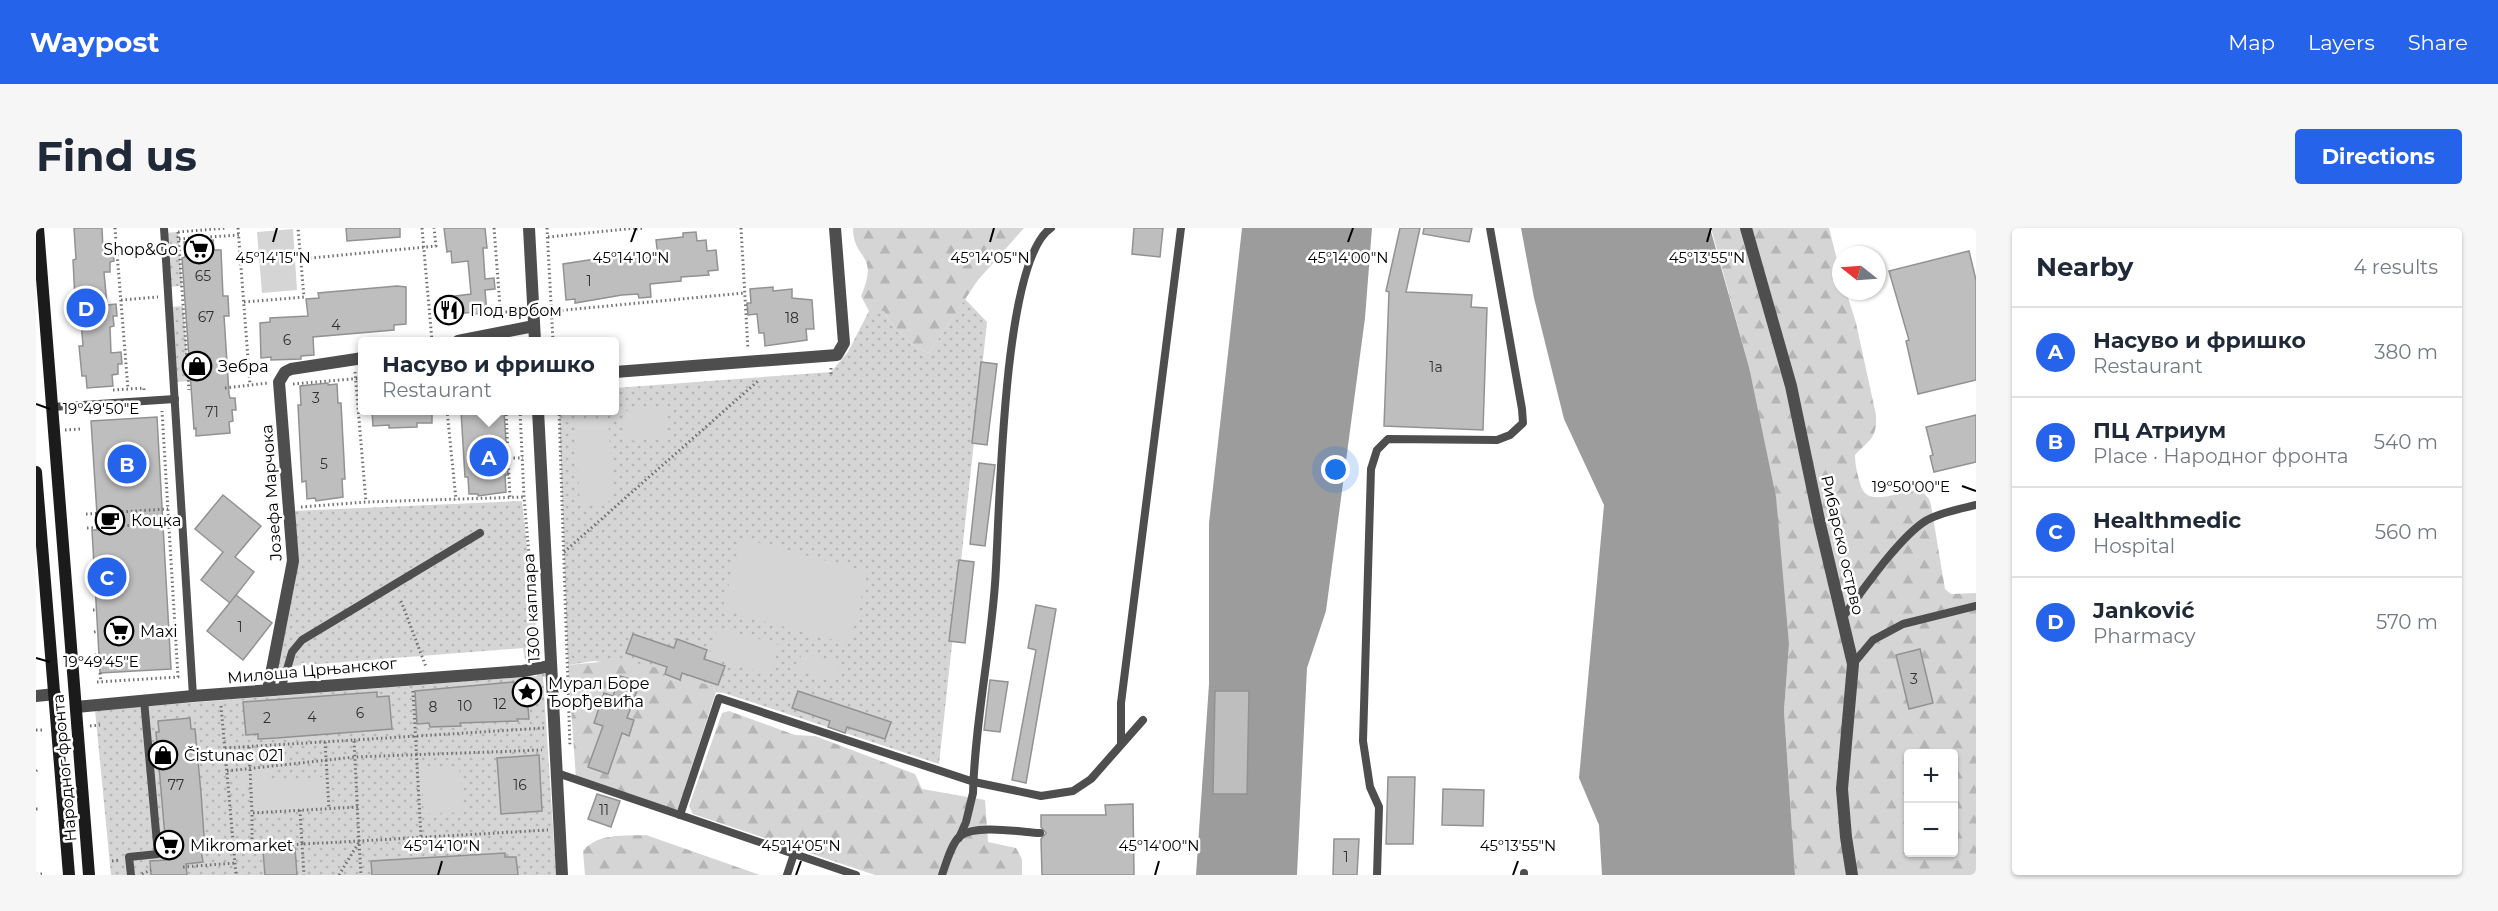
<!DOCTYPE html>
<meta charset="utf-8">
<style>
body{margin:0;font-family:Montserrat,sans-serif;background:#f6f6f7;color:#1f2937}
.controls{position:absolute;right:18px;bottom:18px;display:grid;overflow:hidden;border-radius:6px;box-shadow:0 2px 4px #0004}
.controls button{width:54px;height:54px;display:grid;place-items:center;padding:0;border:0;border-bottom:2px solid #e0e1e3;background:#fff;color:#1f2937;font:30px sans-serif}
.compass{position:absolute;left:1796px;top:18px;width:54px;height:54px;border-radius:50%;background:#fff;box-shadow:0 2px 4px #0004;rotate:287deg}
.you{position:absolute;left:1300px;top:242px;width:21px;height:21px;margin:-15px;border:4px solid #fff;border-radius:50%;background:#1a73e8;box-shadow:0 0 0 9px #1a73e833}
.badge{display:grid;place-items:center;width:39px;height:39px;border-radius:50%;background:#2563eb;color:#fff;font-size:20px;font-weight:700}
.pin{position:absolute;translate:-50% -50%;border:3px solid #fff;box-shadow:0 2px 6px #0006}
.popup{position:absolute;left:322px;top:109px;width:261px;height:78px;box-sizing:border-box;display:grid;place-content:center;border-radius:6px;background:#fff;filter:drop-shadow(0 2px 4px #0005);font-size:20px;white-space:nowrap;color:#747a83}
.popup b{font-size:22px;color:#1f2937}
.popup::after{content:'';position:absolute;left:50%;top:100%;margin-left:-12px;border:12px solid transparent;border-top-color:#fff}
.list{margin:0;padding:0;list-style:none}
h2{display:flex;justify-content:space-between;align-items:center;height:78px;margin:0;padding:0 24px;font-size:26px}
h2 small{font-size:20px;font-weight:400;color:#747a83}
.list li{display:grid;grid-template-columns:39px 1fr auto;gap:18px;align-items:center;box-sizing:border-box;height:90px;padding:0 24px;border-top:2px solid #e0e1e3}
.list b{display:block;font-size:22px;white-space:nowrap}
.list p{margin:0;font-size:20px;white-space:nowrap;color:#747a83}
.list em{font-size:20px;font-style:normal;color:#747a83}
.map{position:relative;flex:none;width:1940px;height:647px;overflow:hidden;border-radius:6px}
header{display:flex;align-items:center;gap:36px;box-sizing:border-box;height:84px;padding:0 30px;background:#2563eb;color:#fff}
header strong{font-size:28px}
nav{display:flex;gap:33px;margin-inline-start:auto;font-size:21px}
.intro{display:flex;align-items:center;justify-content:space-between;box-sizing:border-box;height:144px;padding:0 36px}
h1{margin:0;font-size:42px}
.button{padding:15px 27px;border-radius:6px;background:#2563eb;color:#fff;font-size:21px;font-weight:700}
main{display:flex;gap:36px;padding:0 36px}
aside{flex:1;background:#fff;border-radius:6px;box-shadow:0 2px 4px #0004}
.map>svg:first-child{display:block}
.grass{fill:url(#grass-dots)}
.forest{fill:url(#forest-firs);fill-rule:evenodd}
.green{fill:#d5d5d5}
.water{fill:#9c9c9c}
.building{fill:#bebebe;stroke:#929292;stroke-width:1.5}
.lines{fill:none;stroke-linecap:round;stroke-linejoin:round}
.path{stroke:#707070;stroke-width:3;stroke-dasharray:1.5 3;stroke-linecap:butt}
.lane{stroke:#4e4e4e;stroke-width:8}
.street{stroke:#4e4e4e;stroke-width:12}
.secondary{stroke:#1b1b1b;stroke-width:12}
.ticks{fill:none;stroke:#000;stroke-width:2}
.labels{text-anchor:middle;stroke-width:5;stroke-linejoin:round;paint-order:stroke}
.number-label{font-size:14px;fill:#303030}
.poi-label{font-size:16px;fill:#000;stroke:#fff;text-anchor:start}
.street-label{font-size:16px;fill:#000;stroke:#fff}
.ticks-label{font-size:15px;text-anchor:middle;fill:#000;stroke:#fff;stroke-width:5;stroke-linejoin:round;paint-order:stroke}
</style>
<header>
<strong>Waypost</strong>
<nav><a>Map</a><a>Layers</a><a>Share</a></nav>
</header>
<div class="intro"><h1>Find us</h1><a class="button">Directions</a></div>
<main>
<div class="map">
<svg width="1940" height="647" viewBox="0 0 1940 647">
<defs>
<pattern id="grass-dots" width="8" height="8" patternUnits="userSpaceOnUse" patternTransform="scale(1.5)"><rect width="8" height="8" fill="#d5d5d5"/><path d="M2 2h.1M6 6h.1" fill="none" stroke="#b5b5b5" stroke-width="1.8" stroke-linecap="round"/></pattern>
<pattern id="forest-firs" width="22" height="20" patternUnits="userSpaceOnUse" patternTransform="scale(1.5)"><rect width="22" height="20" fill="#d5d5d5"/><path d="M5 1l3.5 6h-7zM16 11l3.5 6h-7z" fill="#b5b5b5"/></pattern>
</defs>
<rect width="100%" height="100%" fill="#fff"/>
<!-- grass -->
<g class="grass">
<path d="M142 4 146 58 132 59 128 5Z"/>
<path d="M929 71 951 94 903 536 688 465 680 464 677 459 644 454 626 449V442L558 433 532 437 523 183 579 182V160L795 144 812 124 833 83H848C856 100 875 119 893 125Z"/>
<path d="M147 78 153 153 140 154 134 79Z"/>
<path d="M486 273 503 428 489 431 487 420 257 438 256 446 236 448 257 283Z"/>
<path d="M514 438 515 448 507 449 520 644 526 647H75L59 482 501 448V440Z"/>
</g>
<!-- forest -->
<g class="forest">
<path d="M817 0H988L942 52 893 125C875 119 856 100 848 83H833L825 68C844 24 817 33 817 0Z"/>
<path d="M1675 0H1793L1805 47V63H1810L1820 95 1840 187C1841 211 1834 211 1819 227 1819 237 1821 245 1824 255 1830 283 1864 261 1885 262L1893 271 1895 277 1909 361 1915 366 1940 365V647H1759L1748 483 1753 416 1713 139ZM1872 526H1918V624H1872Z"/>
<path d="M586 432 626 441 627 449 644 454 649 449 677 459 680 464 642 581 633 583 540 551 532 437Z"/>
<path d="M693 483 759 507 779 508 879 546 886 561 949 572 952 614 980 620 986 631V647H839L657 586 653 578 686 485Z"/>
<path d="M610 607 724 647H549L547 623C561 605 588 608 610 607Z"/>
</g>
<!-- green -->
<g class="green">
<path d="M257 1 261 62 226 65 221 4Z"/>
<path d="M630 180 631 210 589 213 587 183Z"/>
<path d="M572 190 577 273 544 275 539 192Z"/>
<path d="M705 310 832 344 813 416 686 382Z"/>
<path d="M682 399 743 417 734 447 673 428Z"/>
<path d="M766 425 809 437 808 441H802L798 454 760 442Z"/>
<path d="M423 539 426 584 388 586 385 541Z"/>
<path d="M233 540 234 552 291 549 293 581 216 585 214 558 202 559 201 543Z"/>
</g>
<!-- water -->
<g class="water">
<path d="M1206 0H1336L1329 90 1290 383 1271 440 1261 647H1160L1173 456V295Z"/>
<path d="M1485 0H1674L1713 139 1740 269 1753 416 1748 483 1759 647H1566L1563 597 1543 550 1568 277 1528 191 1498 70Z"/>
</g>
<!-- building -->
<g class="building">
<path d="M38 0H66L67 22H77L78 33 74 34V44H68L71 77 80 76 81 88H77L78 98 74 99 75 125 85 124 86 136H82V146L76 147 77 158 51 160 50 148H46L43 118H47L45 92H40L37 32 40 31Z"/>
<path d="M310 0H364V9L311 13Z"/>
<path d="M408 0H449L451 20H447L449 51 458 50 459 61 449 62 451 85 437 86V84L406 88 404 70 435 66 432 33 416 35 415 23 411 24Z"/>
<path d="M1098 0H1127L1124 29 1096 26Z"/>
<path d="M1364 0H1384L1370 64 1436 67 1435 79 1451 80 1447 202 1348 198 1353 64 1350 63Z"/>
<path d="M1388 0H1436L1433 14 1387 6Z"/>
<path d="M660 4 661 13 670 12 671 23 680 22 682 42 672 43 673 47 645 49V53L614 56 615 69 603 70 602 66 586 67 539 75V71L530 72 527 36 566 30 596 29V31L622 29 620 12 647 9V5Z"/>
<path d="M177 12 178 22H185L187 68H192L193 88H188L193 166 194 170H199L200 182H196L197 193 193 194 194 205 160 208V200L158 201 146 30 149 29 148 14Z"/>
<path d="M1933 23 1940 52V152L1882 166 1870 113 1873 112 1853 43Z"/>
<path d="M361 58 370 59V96L358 97V102L277 109 278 127 265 128V131L235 132V129L225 130 224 95 234 94V90L272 88 270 71 283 70 282 65Z"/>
<path d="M737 59V63L756 61V70L776 72 778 101H770L771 112 729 118 728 105H723L721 86 712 87 711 75H715L714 61Z"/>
<path d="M945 134 961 136 951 217 936 215Z"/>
<path d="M292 155V157L301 156 302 175H305L309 251H306L307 269 280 273 279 270 271 271 270 253 266 254 262 177H265L264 158Z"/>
<path d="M336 183H396V195H381V199L353 200V197L337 198Z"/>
<path d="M425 183H468L472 247H469L470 264 442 268V266H433L432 249H429Z"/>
<path d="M1940 187V234L1898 244 1894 228 1897 227 1890 199Z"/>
<path d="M121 189 135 441 64 445 56 302H62L55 193Z"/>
<path d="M943 235 959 237 949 318 934 316Z"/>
<path d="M187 267 225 298 199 329 218 344 194 375 165 352 187 324 159 301Z"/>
<path d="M923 332 938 334 929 415 913 413Z"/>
<path d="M200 367 236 395 207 432 171 403Z"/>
<path d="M1000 377 1020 381 990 555 976 552 1000 422 992 420Z"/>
<path d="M597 406 638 420 641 411 671 422 668 431 689 438 682 457 646 445 644 452 629 446 631 439 590 425Z"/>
<path d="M1884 421 1897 475 1873 481 1860 427Z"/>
<path d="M584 448 604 454 591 490 598 492 593 508 586 505 572 546 552 539 567 498 558 495 568 465 577 468Z"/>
<path d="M954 452 972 454 964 504 948 502Z"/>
<path d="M478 454V459L490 458 493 491H481L482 493 424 495 425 498 394 499 393 495 381 496 379 463Z"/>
<path d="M762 463 855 494 849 511 811 499 809 505 792 499 794 493 756 480Z"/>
<path d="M1179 463H1213L1211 566H1177Z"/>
<path d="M341 464V469L353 468 356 501 241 510 222 511V506L210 507 207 474Z"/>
<path d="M154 490 155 501H159L165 565 169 622H165L167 634 150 636 151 647H115L114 633 131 632 120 504H123L122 493Z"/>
<path d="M503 527 506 583 465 586 461 530Z"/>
<path d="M1352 549H1379L1377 616H1350Z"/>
<path d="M1407 561 1448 562 1447 598 1406 597Z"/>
<path d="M561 566 584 573 575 599 552 591Z"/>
<path d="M1097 576 1098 647H1006L1005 611 1010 605 1005 599V587H1070L1069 577Z"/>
<path d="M1298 611H1323L1321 647H1297Z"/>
<path d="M259 620 261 647H229L227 623Z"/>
<path d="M469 625V629H480L482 647H336L335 633Z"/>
</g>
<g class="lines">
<!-- path -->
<g class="path">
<path d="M79 0 92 161"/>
<path d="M202 0 214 157"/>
<path d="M386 0 396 113"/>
<path d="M458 0 465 91"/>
<path d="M511 0 517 113"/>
<path d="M705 0 712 121"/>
<path d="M600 1 608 0"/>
<path d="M142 4 153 162"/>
<path d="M142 4 190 0"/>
<path d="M512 9 600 0"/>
<path d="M143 11 203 7"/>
<path d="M265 31 400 18 398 0"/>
<path d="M85 72 122 69"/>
<path d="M208 74 268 69 262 0"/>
<path d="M465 84H484"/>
<path d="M508 84 708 65"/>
<path d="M795 140V149"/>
<path d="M319 144 330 274"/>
<path d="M257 156 327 150"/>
<path d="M189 160 232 155"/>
<path d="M77 162 108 160V164"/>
<path d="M411 182 420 272"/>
<path d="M470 182 474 271"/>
<path d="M484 182 488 269 498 384"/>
<path d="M523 182 534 519"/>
<path d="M470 184 484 183"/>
<path d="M29 202 44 201"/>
<path d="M473 230H487"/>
<path d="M265 279 330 274 488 269"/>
<path d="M50 286 132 281"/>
<path d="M51 300 132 295"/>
<path d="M528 324 722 153"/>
<path d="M365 373 390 439"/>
<path d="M57 382H61"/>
<path d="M58 404 62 403"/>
<path d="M59 427 64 426"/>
<path d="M64 445 65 454"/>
<path d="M61 454 142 449 126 183"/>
<path d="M377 463 385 609"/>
<path d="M185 478 200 647"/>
<path d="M54 498 64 497"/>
<path d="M0 502H8"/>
<path d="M318 512 508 500"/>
<path d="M289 514 293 581"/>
<path d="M213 519 216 585"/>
<path d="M189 520 318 512 323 613 512 602"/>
<path d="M0 543 1 542"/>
<path d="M191 543 319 529 506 522"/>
<path d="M0 581H3"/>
<path d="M264 582 266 616 323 613 325 647"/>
<path d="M216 620V585L322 579"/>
<path d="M198 621 266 616 268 647"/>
<path d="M76 633 84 632"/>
<path d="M147 639 199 635"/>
<path d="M0 646H8"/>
<path d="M106 646 115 642"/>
<path d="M303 647 323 614"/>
</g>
<!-- lane -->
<g class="lane">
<path d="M128 0 157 468"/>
<path d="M16 179 139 171"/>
<path d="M1807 389C1826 363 1865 307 1891 292 1906 284 1923 281 1940 277"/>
<path d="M1817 436 1837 412 1867 396 1940 378"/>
<path d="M245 462 256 424 266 412 444 305"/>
<path d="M1085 516V475L1145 0"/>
<path d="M521 545 820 647"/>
<path d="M644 587 683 470 938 554 1005 568 1037 563 1055 551 1107 492"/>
<path d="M923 610 930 594 937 565C939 495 954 425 959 356 964 292 965 33 1015 0"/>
<path d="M95 647 93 629 122 626 108 472"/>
<path d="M751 647 758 626"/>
<path d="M906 647C910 636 915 616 924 608 940 596 984 604 1004 605"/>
<path d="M1341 647 1343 579 1334 559 1327 513 1335 241 1341 222 1352 211 1461 212 1474 207 1487 195 1486 181 1454 0"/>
<path d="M1488 647V645"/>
</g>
<!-- street -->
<g class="street">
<path d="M493 0 499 113"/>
<path d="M1710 0 1755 158 1783 292 1817 436 1806 561 1810 609 1816 647"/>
<path d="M422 113 498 98"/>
<path d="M579 144 801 127 808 115 799 0"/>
<path d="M502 182 526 647"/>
<path d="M232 462 257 333 243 154 249 144 255 141 327 130"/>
<path d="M0 468 19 466"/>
<path d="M40 479 157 468 487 443 514 438"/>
</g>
<!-- secondary -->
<g class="secondary">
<path d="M2 0 53 647"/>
<path d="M0 244 33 647"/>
</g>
</g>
<!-- ticks -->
<path class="ticks" d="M237 14 241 0M595 14 600 0M954 14 958 0M1312 14 1317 0M1671 14 1675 0M0 176 14 181M1926 258 1940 263M0 430 14 434M402 647 406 633M760 647 765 633M1119 647 1123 633M1477 647 1482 633"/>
<!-- icons -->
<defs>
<g id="supermarket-ring" transform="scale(1.5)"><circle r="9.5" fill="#fff" stroke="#000" stroke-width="1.5"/><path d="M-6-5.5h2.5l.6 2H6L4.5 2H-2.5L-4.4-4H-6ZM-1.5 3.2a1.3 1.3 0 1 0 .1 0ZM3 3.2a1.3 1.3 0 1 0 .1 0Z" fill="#000"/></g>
<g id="restaurant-ring" transform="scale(1.5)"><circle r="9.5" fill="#fff" stroke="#000" stroke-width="1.5"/><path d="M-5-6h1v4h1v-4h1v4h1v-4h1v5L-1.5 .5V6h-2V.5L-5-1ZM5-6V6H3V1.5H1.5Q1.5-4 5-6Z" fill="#000"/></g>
<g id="shop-ring" transform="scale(1.5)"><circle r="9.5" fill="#fff" stroke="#000" stroke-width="1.5"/><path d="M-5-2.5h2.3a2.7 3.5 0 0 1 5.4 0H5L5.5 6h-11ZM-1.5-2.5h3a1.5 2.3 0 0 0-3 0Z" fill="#000"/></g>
<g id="cafe-ring" transform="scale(1.5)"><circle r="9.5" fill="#fff" stroke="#000" stroke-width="1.5"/><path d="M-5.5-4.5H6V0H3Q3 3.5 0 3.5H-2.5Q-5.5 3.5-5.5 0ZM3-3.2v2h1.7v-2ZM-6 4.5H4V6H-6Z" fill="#000"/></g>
<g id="sight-ring" transform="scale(1.5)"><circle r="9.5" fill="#fff" stroke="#000" stroke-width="1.5"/><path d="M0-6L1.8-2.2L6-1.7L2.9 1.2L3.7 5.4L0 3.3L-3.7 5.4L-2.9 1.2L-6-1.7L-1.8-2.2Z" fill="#000"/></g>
</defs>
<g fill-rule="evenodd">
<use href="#supermarket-ring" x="163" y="21"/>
<use href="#restaurant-ring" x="413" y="82"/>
<use href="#shop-ring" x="161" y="138"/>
<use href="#cafe-ring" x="74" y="292"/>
<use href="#supermarket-ring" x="83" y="403"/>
<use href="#sight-ring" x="491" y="464"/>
<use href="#shop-ring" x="127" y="527"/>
<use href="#supermarket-ring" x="133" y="617"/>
</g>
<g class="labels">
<!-- number labels -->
<g class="number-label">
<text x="167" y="53">65</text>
<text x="553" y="58">1</text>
<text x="170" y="94">67</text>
<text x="756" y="95">18</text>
<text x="300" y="102">4</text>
<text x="251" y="117">6</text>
<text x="1400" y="144">1a</text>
<text x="280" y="175">3</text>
<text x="176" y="189">71</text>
<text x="288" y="241">5</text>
<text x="204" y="404">1</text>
<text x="1878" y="456">3</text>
<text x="464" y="481">12</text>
<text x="429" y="483">10</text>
<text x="397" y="484">8</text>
<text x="324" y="490">6</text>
<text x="276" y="494">4</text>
<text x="231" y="495">2</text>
<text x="140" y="562">77</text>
<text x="484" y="562">16</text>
<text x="568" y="587">11</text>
<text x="1310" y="634">1</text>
</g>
<!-- poi labels -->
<g class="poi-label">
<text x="142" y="27" text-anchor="end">Shop&amp;Go</text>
<text x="434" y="88">Под врбом</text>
<text x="182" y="144">Зебра</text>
<text x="95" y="298">Коцка</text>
<text x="104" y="409">Maxi</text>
<text x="512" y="461">Мурал Боре<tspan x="512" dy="18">Ђорђевића</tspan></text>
<text x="148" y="533">Čistunac 021</text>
<text x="154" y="623">Mikromarket</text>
</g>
<!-- street labels -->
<g class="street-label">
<text transform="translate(235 265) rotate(-94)" y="6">Јозефа Марчока</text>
<text transform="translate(1807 317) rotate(77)" y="6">Рибарско острво</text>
<text transform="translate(495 380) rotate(-93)" y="6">1300 каплара</text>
<text transform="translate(276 442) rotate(-5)" y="6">Милоша Црњанског</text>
<text transform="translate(28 540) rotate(-95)" y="6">Народног фронта</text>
</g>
</g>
<g class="ticks-label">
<text x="237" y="35">45°14'15"N</text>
<text x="595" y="35">45°14'10"N</text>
<text x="954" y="35">45°14'05"N</text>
<text x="1312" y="35">45°14'00"N</text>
<text x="1671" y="35">45°13'55"N</text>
<text x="65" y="186">19°49'50"E</text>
<text x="1875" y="264">19°50'00"E</text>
<text x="65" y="439">19°49'45"E</text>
<text x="406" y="623">45°14'10"N</text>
<text x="765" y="623">45°14'05"N</text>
<text x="1123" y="623">45°14'00"N</text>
<text x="1482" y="623">45°13'55"N</text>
</g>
</svg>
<div class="controls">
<button>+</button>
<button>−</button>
</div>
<svg class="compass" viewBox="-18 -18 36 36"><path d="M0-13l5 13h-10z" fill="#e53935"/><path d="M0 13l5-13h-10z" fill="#747a83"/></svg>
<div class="you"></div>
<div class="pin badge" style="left:453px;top:229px">A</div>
<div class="popup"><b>Насуво и фришко</b>Restaurant</div>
<div class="pin badge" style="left:91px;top:236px">B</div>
<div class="pin badge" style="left:71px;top:349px">C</div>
<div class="pin badge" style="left:50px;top:80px">D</div>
</div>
<aside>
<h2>Nearby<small>4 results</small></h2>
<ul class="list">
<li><span class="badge">A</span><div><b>Насуво и фришко</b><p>Restaurant</p></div><em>380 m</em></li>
<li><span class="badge">B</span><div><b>ПЦ Атриум</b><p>Place · Народног фронта</p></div><em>540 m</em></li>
<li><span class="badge">C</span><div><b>Healthmedic</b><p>Hospital</p></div><em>560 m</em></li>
<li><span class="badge">D</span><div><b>Janković</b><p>Pharmacy</p></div><em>570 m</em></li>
</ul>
</aside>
</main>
